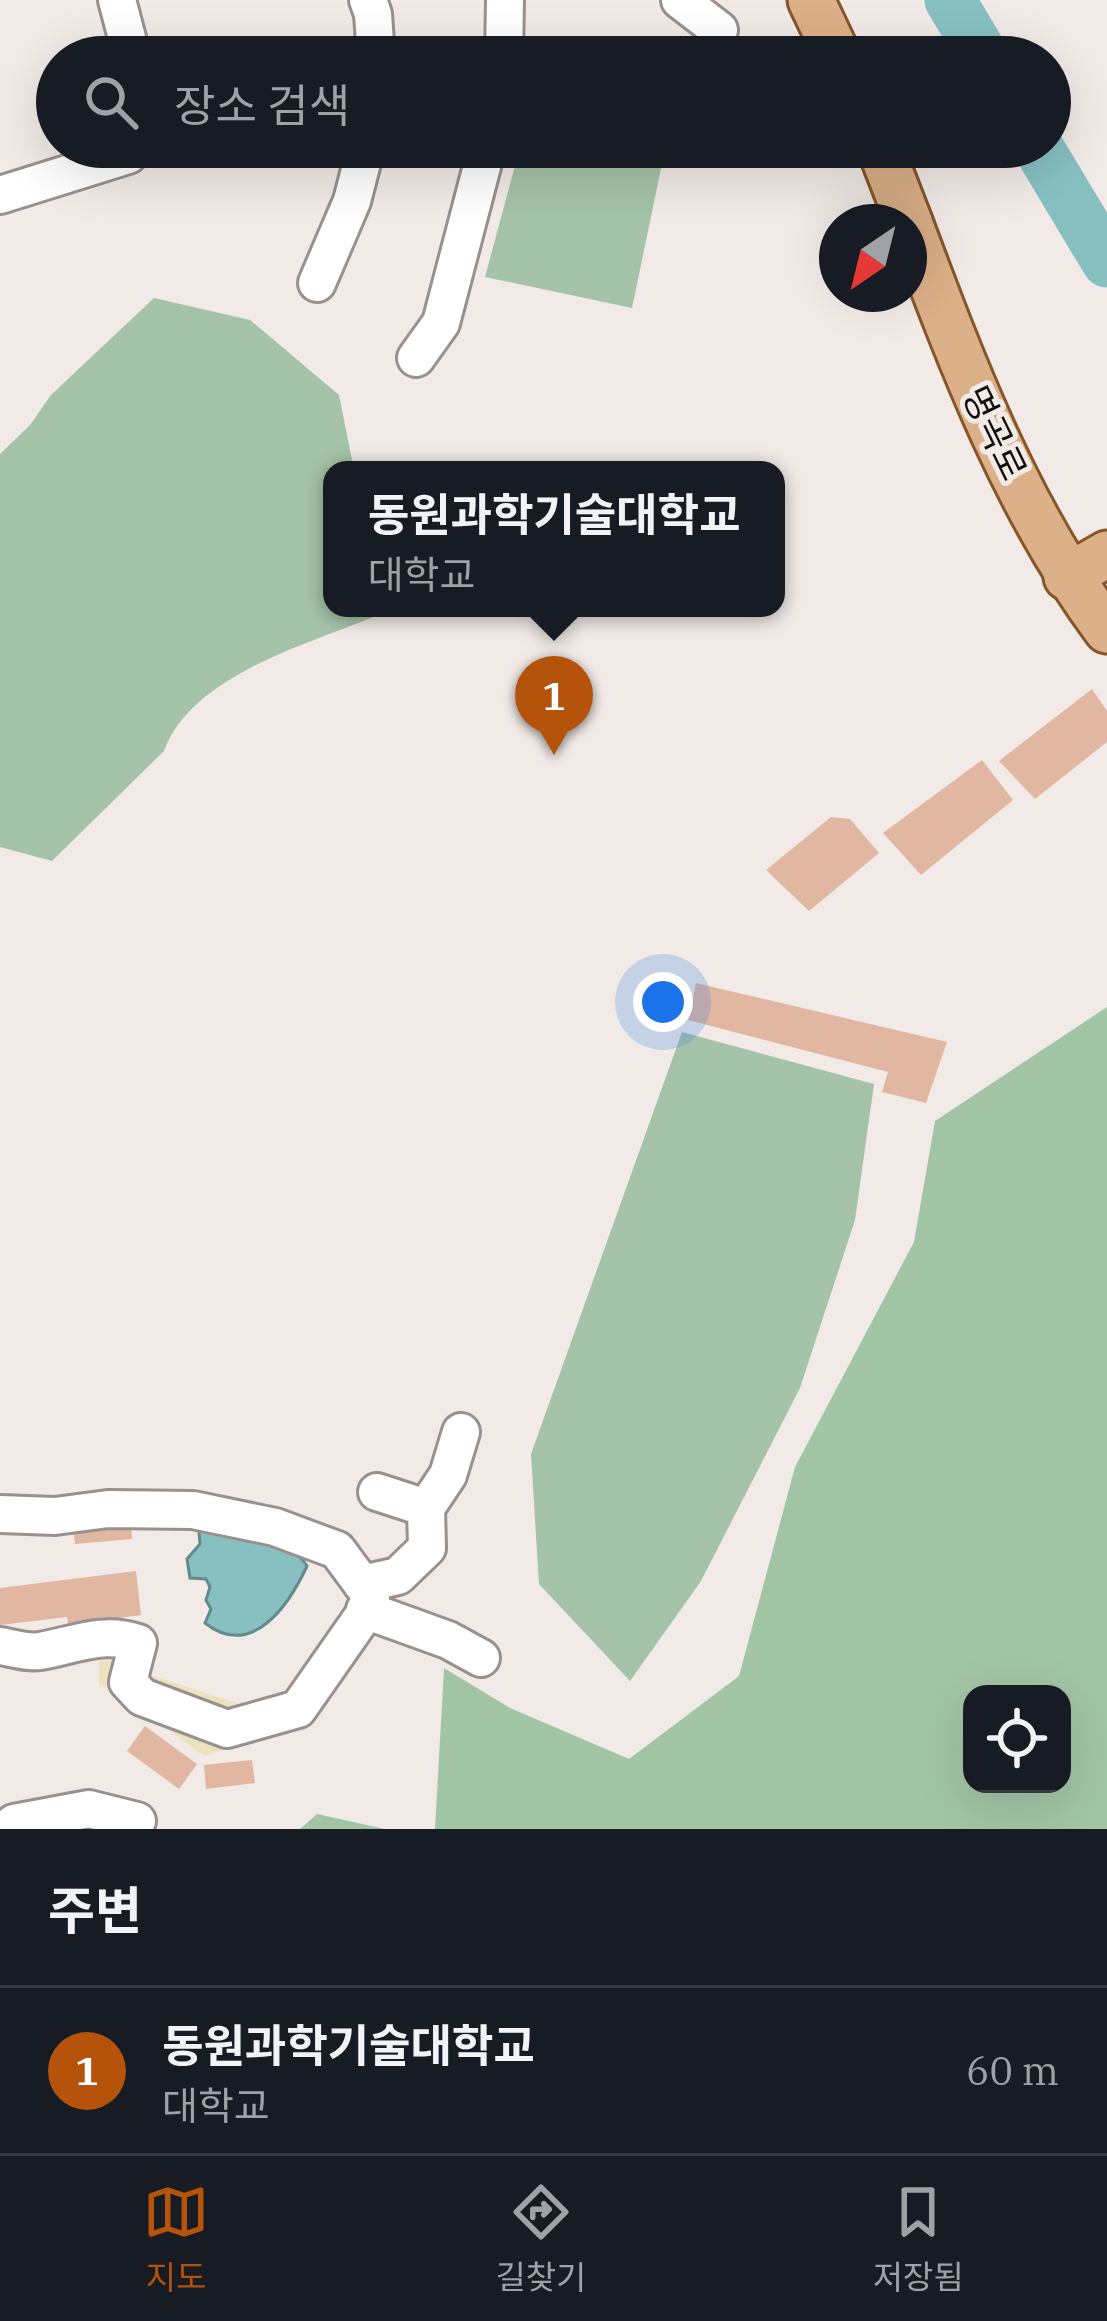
<!DOCTYPE html>
<html lang="ko">
<meta charset="utf-8">
<style>
body{margin:0;font-family:"IBM Plex Serif","Noto Sans KR",serif;background:#20242c;color:#f1f3f6}
.controls{position:absolute;right:36px;bottom:36px;display:grid;overflow:hidden;border-radius:24px;box-shadow:0 12px 48px #0002}
.controls button{width:108px;height:108px;display:grid;place-items:center;padding:0;border:0;border-bottom:3px solid #363941;background:#171b24;color:#f1f3f6;font:60px sans-serif}
.compass{position:absolute;left:819px;top:204px;width:108px;height:108px;border-radius:50%;background:#171b24;box-shadow:0 12px 48px #0002;rotate:215deg}
.you{position:absolute;left:663px;top:1002px;width:42px;height:42px;margin:-30px;border:9px solid #fff;border-radius:50%;background:#1a73e8;box-shadow:0 0 0 18px #1a73e833}
.badge{display:grid;place-items:center;width:78px;height:78px;border-radius:50%;background:#b45309;color:#fff;font-size:39px;font-weight:700}
.pin{position:absolute;translate:-50% -99px;filter:drop-shadow(0 3px 6px #0008)}
.pin::after{content:'';position:absolute;top:63px;width:42px;height:36px;background:inherit;clip-path:polygon(0 0,100% 0,50% 100%)}
.popup{position:absolute;left:323px;top:461px;width:462px;height:156px;box-sizing:border-box;display:grid;place-content:center;border-radius:24px;background:#171b24;filter:drop-shadow(0 3px 9px #0005);font-size:39px;white-space:nowrap;color:#9ea1a6}
.popup b{font-size:45px;color:#f1f3f6}
.popup::after{content:'';position:absolute;left:50%;top:100%;margin-left:-24px;border:24px solid transparent;border-top-color:#171b24}
.list{margin:0;padding:0;list-style:none}
h2{display:flex;justify-content:space-between;align-items:center;height:156px;margin:0;padding:0 48px;font-size:51px}
h2 small{font-size:39px;font-weight:400;color:#9ea1a6}
.list li{display:grid;grid-template-columns:78px 1fr auto;gap:36px;align-items:center;box-sizing:border-box;height:168px;padding:0 48px;border-top:3px solid #363941}
.list b{display:block;font-size:45px;white-space:nowrap}
.list p{margin:0;font-size:39px;white-space:nowrap;color:#9ea1a6}
.list em{font-size:39px;font-style:normal;color:#9ea1a6}
.icon{flex:none;width:66px;height:66px;fill:none;stroke:currentColor;stroke-width:2;stroke-linecap:round;stroke-linejoin:round}
.map{position:relative;flex:none;width:1107px;height:1829px;overflow:hidden}
.search{position:absolute;background:#171b24;box-shadow:0 12px 48px #0002;left:36px;right:36px;top:36px;height:132px;display:flex;align-items:center;gap:30px;box-sizing:border-box;padding:0 42px;border-radius:66px;color:#9ea1a6;font-size:45px}
.sheet{height:324px;background:#171b24}
nav{display:flex;justify-content:space-around;align-items:center;box-sizing:border-box;height:168px;border-top:3px solid #363941;background:#171b24;font-size:33px;color:#9ea1a6}
nav a{display:grid;justify-items:center;gap:6px}
nav .on{color:#b45309}
.map>svg:first-child{display:block}
.green{fill:#a5c3a8}
.forest{fill:#a2c5a5;fill-rule:evenodd}
.sand{fill:#ece2bd}
.water{fill:#88c0c2;stroke:#648b8c;stroke-width:3}
.lines{fill:none;stroke-linecap:round;stroke-linejoin:round}
.river{stroke:#88c0c2;stroke-width:51}
.building{fill:#e1b7a1}
.minor-casing{stroke:#98918e;stroke-width:42}
.major-casing{stroke:#865629;stroke-width:51}
.minor{stroke:#fff;stroke-width:36}
.major{stroke:#dcb088;stroke-width:45}
.labels{text-anchor:middle;stroke-width:10;stroke-linejoin:round;paint-order:stroke}
.street-label{font-size:36px;fill:#100e0d;stroke:#f1eae6}
</style>
<div class="map">
<svg width="1107" height="1829" viewBox="0 0 1107 1829">
<rect width="100%" height="100%" fill="#f1eae6"/>
<!-- green -->
<g class="green">
<path d="M520 147H617L663 159 632 308 485 277Z"/>
<path d="M154 298 250 320 339 395 354 470H332V608H381V614C312 643 192 674 164 751L52 861 0 847V454L30 425 51 395Z"/>
<path d="M682 1032 874 1084 855 1220 800 1388 701 1581 630 1681 539 1584 531 1454Z"/>
</g>
<!-- forest -->
<g class="forest">
<path d="M1107 1007V1829H435L444 1668 510 1708 629 1759 739 1676 795 1467 914 1242 935 1121ZM972 1694H1062V1784H972Z"/>
<path d="M317 1814 385 1829H300Z"/>
</g>
<!-- sand -->
<path class="sand" d="M99 1658 282 1718 232 1747 204 1756C169 1732 137 1700 99 1684Z"/>
<!-- water -->
<path class="water" d="M211 1525C240 1532 291 1539 307 1566 289 1605 252 1660 205 1623L211 1609 206 1600 210 1587 206 1579 190 1578 187 1559 200 1544 199 1532Z"/>
<g class="lines">
<!-- river -->
<g class="river">
<path d="M950 0 984 57"/>
<path d="M1038 147 1107 262"/>
</g>
</g>
<!-- building -->
<g class="building">
<path d="M1092 689 1107 711V742L1035 799 999 761Z"/>
<path d="M982 760 1013 800 921 875 883 833Z"/>
<path d="M831 817 850 819 879 853 809 911 766 870Z"/>
<path d="M696 983 947 1042 926 1103 882 1092 888 1072 688 1020Z"/>
<path d="M130 1514 132 1539 75 1544 72 1520Z"/>
<path d="M136 1571 141 1615 120 1618 121 1629 70 1636 67 1617 0 1625V1588Z"/>
<path d="M145 1726 197 1764 179 1789 127 1751Z"/>
<path d="M252 1760 255 1783 206 1789 204 1765Z"/>
</g>
<g class="lines">
<!-- minor casing -->
<g class="minor-casing">
<g id="minor">
<path d="M117 0 132 57"/>
<path d="M368 0 373 14 376 57"/>
<path d="M680 0 719 30"/>
<path d="M504 57 505 0"/>
<path d="M0 195 128 155 132 147"/>
<path d="M317 283 352 201 366 147"/>
<path d="M416 358 441 323 487 147"/>
<path d="M377 1492 426 1508"/>
<path d="M0 1514 55 1516 108 1509 193 1510 275 1527 337 1550 371 1596 363 1616 298 1709 227 1729 142 1697 128 1682 138 1643C102 1631 75 1645 40 1651 27 1653 12 1648 0 1646"/>
<path d="M362 1584 398 1576 427 1548 426 1508 448 1475 461 1432"/>
<path d="M365 1610 448 1640 481 1658"/>
<path d="M7 1829 14 1823 89 1809 137 1821"/>
</g>
</g>
<!-- major casing -->
<g class="major-casing">
<g id="major">
<path d="M811 0 838 57"/>
<path d="M880 147 909 222"/>
<path d="M909 222C962 364 1016 508 1107 630"/>
<path d="M1067 577 1107 554"/>
</g>
</g>
<!-- minor -->
<use href="#minor" class="minor"/>
<!-- major -->
<use href="#major" class="major"/>
</g>
<g class="labels">
<!-- street labels -->
<g class="street-label">
<text transform="translate(995 433) rotate(64)" y="13">명곡로</text>
</g>
</g>
</svg>
<div class="controls">
<button><svg class="icon" aria-label="locate" viewBox="0 0 24 24"><circle cx="12" cy="12" r="6"/><path d="M12 2v4M12 18v4M2 12h4M18 12h4"/></svg></button>
</div>
<svg class="compass" viewBox="-18 -18 36 36"><path d="M0-13l5 13h-10z" fill="#e53935"/><path d="M0 13l5-13h-10z" fill="#9ea1a6"/></svg>
<div class="you"></div>
<div class="pin badge" style="left:554px;top:755px">1</div>
<div class="popup"><b>동원과학기술대학교</b>대학교</div>
<div class="search"><svg class="icon" aria-label="search" viewBox="0 0 24 24"><circle cx="10" cy="10" r="6"/><path d="M15 15l6 6"/></svg>장소 검색</div>
</div>
<section class="sheet">
<h2>주변<small></small></h2>
<ul class="list">
<li><span class="badge">1</span><div><b>동원과학기술대학교</b><p>대학교</p></div><em>60 m</em></li>
</ul>
</section>
<nav>
<a class="on"><svg class="icon" aria-label="map" viewBox="0 0 24 24"><path d="M3 6l6-2 6 2 6-2v14l-6 2-6-2-6 2zM9 4v14M15 6v14"/></svg>지도</a>
<a><svg class="icon" aria-label="directions" viewBox="0 0 24 24"><path d="M12 3l9 9-9 9-9-9zM9 14v-3h6M13 9l2 2-2 2"/></svg>길찾기</a>
<a><svg class="icon" aria-label="saved" viewBox="0 0 24 24"><path d="M7 4h10v16l-5-4-5 4z"/></svg>저장됨</a>
</nav>
